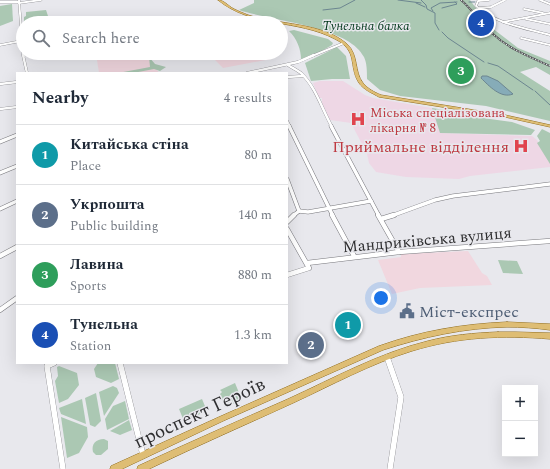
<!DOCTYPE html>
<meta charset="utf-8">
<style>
body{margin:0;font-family:Spectral,serif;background:#f6f6f7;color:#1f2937}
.controls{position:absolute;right:12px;bottom:12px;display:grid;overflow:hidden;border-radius:0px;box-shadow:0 4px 16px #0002}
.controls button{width:36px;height:36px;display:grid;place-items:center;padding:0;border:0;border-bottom:1px solid #e0e1e3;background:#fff;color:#1f2937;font:20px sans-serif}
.you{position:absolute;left:381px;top:298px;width:14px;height:14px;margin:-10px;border:3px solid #fff;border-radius:50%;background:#1a73e8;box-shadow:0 0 0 6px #1a73e833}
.badge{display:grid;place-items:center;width:26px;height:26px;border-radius:50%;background:#d93025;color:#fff;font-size:13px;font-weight:700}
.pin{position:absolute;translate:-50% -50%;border:2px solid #fff;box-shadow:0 1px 4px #0006}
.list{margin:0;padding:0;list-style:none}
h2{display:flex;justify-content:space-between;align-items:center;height:52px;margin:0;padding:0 16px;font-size:17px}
h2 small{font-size:13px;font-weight:400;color:#747a83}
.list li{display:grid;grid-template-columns:26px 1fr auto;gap:12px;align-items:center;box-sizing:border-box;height:60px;padding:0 16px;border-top:1px solid #e0e1e3}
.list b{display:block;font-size:15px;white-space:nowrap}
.list p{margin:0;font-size:13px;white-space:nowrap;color:#747a83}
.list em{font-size:13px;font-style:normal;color:#747a83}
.icon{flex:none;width:22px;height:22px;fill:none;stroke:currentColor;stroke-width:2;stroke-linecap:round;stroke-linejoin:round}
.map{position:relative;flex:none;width:550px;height:469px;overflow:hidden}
.search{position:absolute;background:#fff;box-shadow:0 4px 16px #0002;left:16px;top:16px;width:272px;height:44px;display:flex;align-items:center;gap:10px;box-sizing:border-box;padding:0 14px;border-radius:22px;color:#747a83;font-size:15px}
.panel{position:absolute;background:#fff;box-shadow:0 4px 16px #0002;left:16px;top:72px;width:272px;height:292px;border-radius:0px}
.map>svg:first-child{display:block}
.education{fill:#f1d7df}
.medical{fill:#eed7e5}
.green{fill:#abc8b3}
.water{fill:#86acb8;stroke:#6c8690}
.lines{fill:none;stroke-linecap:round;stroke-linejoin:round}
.stream{stroke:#6c8690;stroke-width:1}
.minor-far4-casing{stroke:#78787d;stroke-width:2.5}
.minor-far3-casing{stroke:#78787d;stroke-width:3}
.minor-far2-casing{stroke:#78787d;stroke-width:4.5}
.minor-far1-casing{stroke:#78787d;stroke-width:5.5}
.minor-casing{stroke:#78787d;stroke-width:6}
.major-casing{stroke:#926f21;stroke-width:1}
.minor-far4{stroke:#fff;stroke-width:2}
.minor-far3{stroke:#fff;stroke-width:2.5}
.minor-far2{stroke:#fff;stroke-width:3.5}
.minor-far1{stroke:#fff;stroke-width:4.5}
.minor{stroke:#fff;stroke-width:5.5}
.major{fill:#debd74;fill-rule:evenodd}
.rail-casing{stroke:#545457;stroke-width:2}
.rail{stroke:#e8e8ed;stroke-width:1;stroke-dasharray:1.5;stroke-linecap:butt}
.labels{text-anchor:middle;stroke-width:3;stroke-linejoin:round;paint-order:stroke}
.far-park-label{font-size:13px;font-style:italic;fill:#01371a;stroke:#e8e8ed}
.far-health-label{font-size:13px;fill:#be3a42;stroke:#e8e8ed;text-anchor:start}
.health-label{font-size:16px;fill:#be3a42;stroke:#e8e8ed;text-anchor:end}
.street-label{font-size:16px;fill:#2f2f31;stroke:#e8e8ed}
.service-label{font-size:16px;fill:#4e5e75;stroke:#e8e8ed;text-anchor:start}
.near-street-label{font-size:19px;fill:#2f2f31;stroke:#e8e8ed}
</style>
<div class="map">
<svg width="550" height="469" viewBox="0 0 550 469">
<rect width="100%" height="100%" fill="#e8e8ed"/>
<!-- education -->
<g class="education">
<path d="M128 53H143L147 55 159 73H99L97 60Z"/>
<path d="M247 53 255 55 264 53 271 59 223 68 215 60Z"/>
<path d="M468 251 482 273 487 276 492 285 420 288 392 294 378 260 401 257V254Z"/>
</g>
<!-- medical -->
<path class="medical" d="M320 81H343L365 95 373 98 432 108 441 133 532 136 537 140 550 164V167L470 176 459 179 406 177 376 172 369 163 366 149 363 146 351 123 330 120 322 103V98H319L313 83Z"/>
<!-- green -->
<g class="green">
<path d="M254 0H470L488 25 518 48 550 61V75L536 67 520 72 550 91V121L486 106 400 96 380 90 367 79C367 72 367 63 364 57 349 26 271 21 239 10L254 3Z"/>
<path d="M12 4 13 21 0 26V6Z"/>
<path d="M46 10 48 16H61L48 23H24V17L26 16V12Z"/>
<path d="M294 30 328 39 333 43 332 45 308 59 301 60C301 49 297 39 289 31Z"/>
<path d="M337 47 346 56 350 79H332L311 81 305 63Z"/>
<path d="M149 57 155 64 166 67 160 71 154 69 133 73H118L150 67Z"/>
<path d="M432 108 464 113 468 116 512 122 535 130 531 135 440 133Z"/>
<path d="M542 129 550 133V164L537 143 540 141 537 136Z"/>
<path d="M498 260 517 261 523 274 503 273Z"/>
<path d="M98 363H115L119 379 111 383 96 377 94 369Z"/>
<path d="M59 366 77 373 79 385 68 399 59 403 55 381 58 376 57 367Z"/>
<path d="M235 383 242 400 225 407 220 394 222 392 220 390Z"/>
<path d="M113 386 117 388 119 393 104 416 99 392Z"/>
<path d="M96 393 101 421 95 427 90 425 85 398Z"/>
<path d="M82 399 86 424 61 414 59 408Z"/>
<path d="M202 399 207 411 184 421 179 409Z"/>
<path d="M125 401 129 419 107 430 105 419 113 406Z"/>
<path d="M61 417 87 427 88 437 79 453 67 458Z"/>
<path d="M129 420 132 430 120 435 110 431Z"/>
<path d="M104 439 108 441V449L101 455H96L93 452C91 444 96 439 104 439Z"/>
</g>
<!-- water -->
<path class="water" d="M487 76 498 81 513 94C501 99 489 86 481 78L482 76Z"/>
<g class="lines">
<!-- stream -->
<g class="stream">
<path d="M398 0 421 3"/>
<path d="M421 0 426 5 427 9 435 13V23L439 30"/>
<path d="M469 2H475"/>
<path d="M416 3 425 7"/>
<path d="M442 8 457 4 455 2"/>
<path d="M323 10 340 8 355 0"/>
<path d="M433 11 431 8 440 3 457 2"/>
<path d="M442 32 448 38 484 62"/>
<path d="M488 63 498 66 533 90"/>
<path d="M535 91 550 105"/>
</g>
<!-- minor-far4 casing -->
<g class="minor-far4-casing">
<g id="minor-far4">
<path d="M19 0 23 53"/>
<path d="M489 0 478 1 476 6C496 24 525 28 550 35"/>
<path d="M540 0 550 4"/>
<path d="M0 2H19"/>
<path d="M19 3 41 0"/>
<path d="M479 8 491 7 505 0"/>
<path d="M524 9 543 13"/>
<path d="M526 19 550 24"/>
<path d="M503 22 550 13"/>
<path d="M521 38 550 45"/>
<path d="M0 45 21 41"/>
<path d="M23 53 24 56"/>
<path d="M312 56 344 43"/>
</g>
</g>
<!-- minor-far3 casing -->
<g class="minor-far3-casing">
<g id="minor-far3">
<path d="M23 55 27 73"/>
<path d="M288 65C292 68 298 70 302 74 316 88 322 109 332 127"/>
<path d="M247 73 298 62 314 55"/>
<path d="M287 77 303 76"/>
<path d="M0 84 17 82"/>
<path d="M0 109 17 107"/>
<path d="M287 121 290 127"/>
</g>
</g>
<!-- minor-far2 casing -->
<g class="minor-far2-casing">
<g id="minor-far2">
<path d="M289 126 333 216"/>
<path d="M331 126 379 216"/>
<path d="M0 142 17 135"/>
<path d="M0 173 17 166"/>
<path d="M287 179 299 211"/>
<path d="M0 209 17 201"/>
<path d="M299 211 308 212 371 201"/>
<path d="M293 216 299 211"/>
<path d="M391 216 435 200 453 196 550 184"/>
</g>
</g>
<!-- minor-far1 casing -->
<g class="minor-far1-casing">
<g id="minor-far1">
<path d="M332 215 354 256"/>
<path d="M378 215 399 252"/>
<path d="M381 219 394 215"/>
<path d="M287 222 294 215"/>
<path d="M287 229 309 268 287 275"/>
<path d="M0 256 17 247"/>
<path d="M307 263 399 252 550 241"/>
<path d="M0 310 17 298"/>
</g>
</g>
<!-- minor casing -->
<g class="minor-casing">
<g id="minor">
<path d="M387 357 401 397 390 469"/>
<path d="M54 363 47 366 63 469"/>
<path d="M120 363 143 455"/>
</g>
</g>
<!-- major casing -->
<g class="major-casing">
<g id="major">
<path d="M218 0C224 0 228 6 234 9 238 11 243 13 248 15 278 25 322 22 347 44 359 55 354 72 363 83 368 89 374 92 381 95L505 115 550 125V127L505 117 379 97C372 93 364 90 359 83 348 66 359 51 335 39 297 19 252 28 218 0Z"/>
<path d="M507 322 550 324V330C536 328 521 327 507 327 464 328 423 337 383 350L223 421 122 469H110L111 466 219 417 379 346C421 331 462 324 507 322Z"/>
<path d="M498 332H515L550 333V339C503 335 457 337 412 351 370 364 332 385 293 403 245 425 197 446 149 469H137L138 466C188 443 238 421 288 399 334 378 379 353 428 341 451 335 474 333 498 332Z"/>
</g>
</g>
<!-- minor-far4 -->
<use href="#minor-far4" class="minor-far4"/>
<!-- minor-far3 -->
<use href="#minor-far3" class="minor-far3"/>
<!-- minor-far2 -->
<use href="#minor-far2" class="minor-far2"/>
<!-- minor-far1 -->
<use href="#minor-far1" class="minor-far1"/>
<!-- minor -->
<use href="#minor" class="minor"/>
<!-- major -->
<use href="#major" class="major"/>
<!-- rail casing -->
<g class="rail-casing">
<path id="rail" d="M461 0C473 10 481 24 493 34 509 49 530 57 550 66"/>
</g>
<!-- rail -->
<use href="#rail" class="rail"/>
</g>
<!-- icons -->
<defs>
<g id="hospital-bare" transform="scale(1.2)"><path d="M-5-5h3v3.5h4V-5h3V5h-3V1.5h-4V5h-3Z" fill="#e0444e" stroke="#e8e8ed" stroke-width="2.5" paint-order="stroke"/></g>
<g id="civic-bare" transform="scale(1.2)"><path d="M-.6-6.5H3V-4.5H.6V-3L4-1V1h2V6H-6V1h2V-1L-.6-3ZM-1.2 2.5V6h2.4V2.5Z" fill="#5c6f8a" stroke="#e8e8ed" stroke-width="2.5" paint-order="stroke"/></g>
</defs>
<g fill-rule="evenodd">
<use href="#hospital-bare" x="358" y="119"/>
<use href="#hospital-bare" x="521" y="146"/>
<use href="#civic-bare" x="407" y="311"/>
</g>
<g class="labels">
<!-- far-park labels -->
<g class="far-park-label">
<text x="366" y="30">Тунельна балка</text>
</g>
<!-- far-health labels -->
<g class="far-health-label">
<text x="370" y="117">Міська спеціалізована<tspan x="370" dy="15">лікарня № 8</tspan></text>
</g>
<!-- health labels -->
<g class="health-label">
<text x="509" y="152">Приймальне відділення</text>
</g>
<!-- street labels -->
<g class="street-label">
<text transform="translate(427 239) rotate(-5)" y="6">Мандриківська вулиця</text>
</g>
<!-- service labels -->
<g class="service-label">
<text x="419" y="317">Міст-експрес</text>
</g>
<!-- near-street labels -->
<g class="near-street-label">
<text transform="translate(199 412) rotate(-25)" y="7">проспект Героїв</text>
</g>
</g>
</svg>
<div class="controls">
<button>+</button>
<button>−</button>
</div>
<div class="you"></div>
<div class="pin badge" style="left:348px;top:325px;background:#0f9aa8">1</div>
<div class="pin badge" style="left:311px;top:345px;background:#5c6f8a">2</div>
<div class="pin badge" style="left:461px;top:71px;background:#2e9e5b">3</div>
<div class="pin badge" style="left:481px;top:23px;background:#1a4fb4">4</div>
<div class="search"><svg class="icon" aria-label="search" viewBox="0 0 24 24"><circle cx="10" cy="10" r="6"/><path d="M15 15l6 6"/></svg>Search here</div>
<section class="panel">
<h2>Nearby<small>4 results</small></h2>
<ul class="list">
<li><span class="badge" style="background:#0f9aa8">1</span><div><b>Китайська стіна</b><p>Place</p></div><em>80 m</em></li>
<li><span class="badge" style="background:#5c6f8a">2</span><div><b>Укрпошта</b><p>Public building</p></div><em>140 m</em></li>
<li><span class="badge" style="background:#2e9e5b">3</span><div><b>Лавина</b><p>Sports</p></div><em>880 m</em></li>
<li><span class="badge" style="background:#1a4fb4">4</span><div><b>Тунельна</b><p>Station</p></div><em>1.3 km</em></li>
</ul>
</section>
</div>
